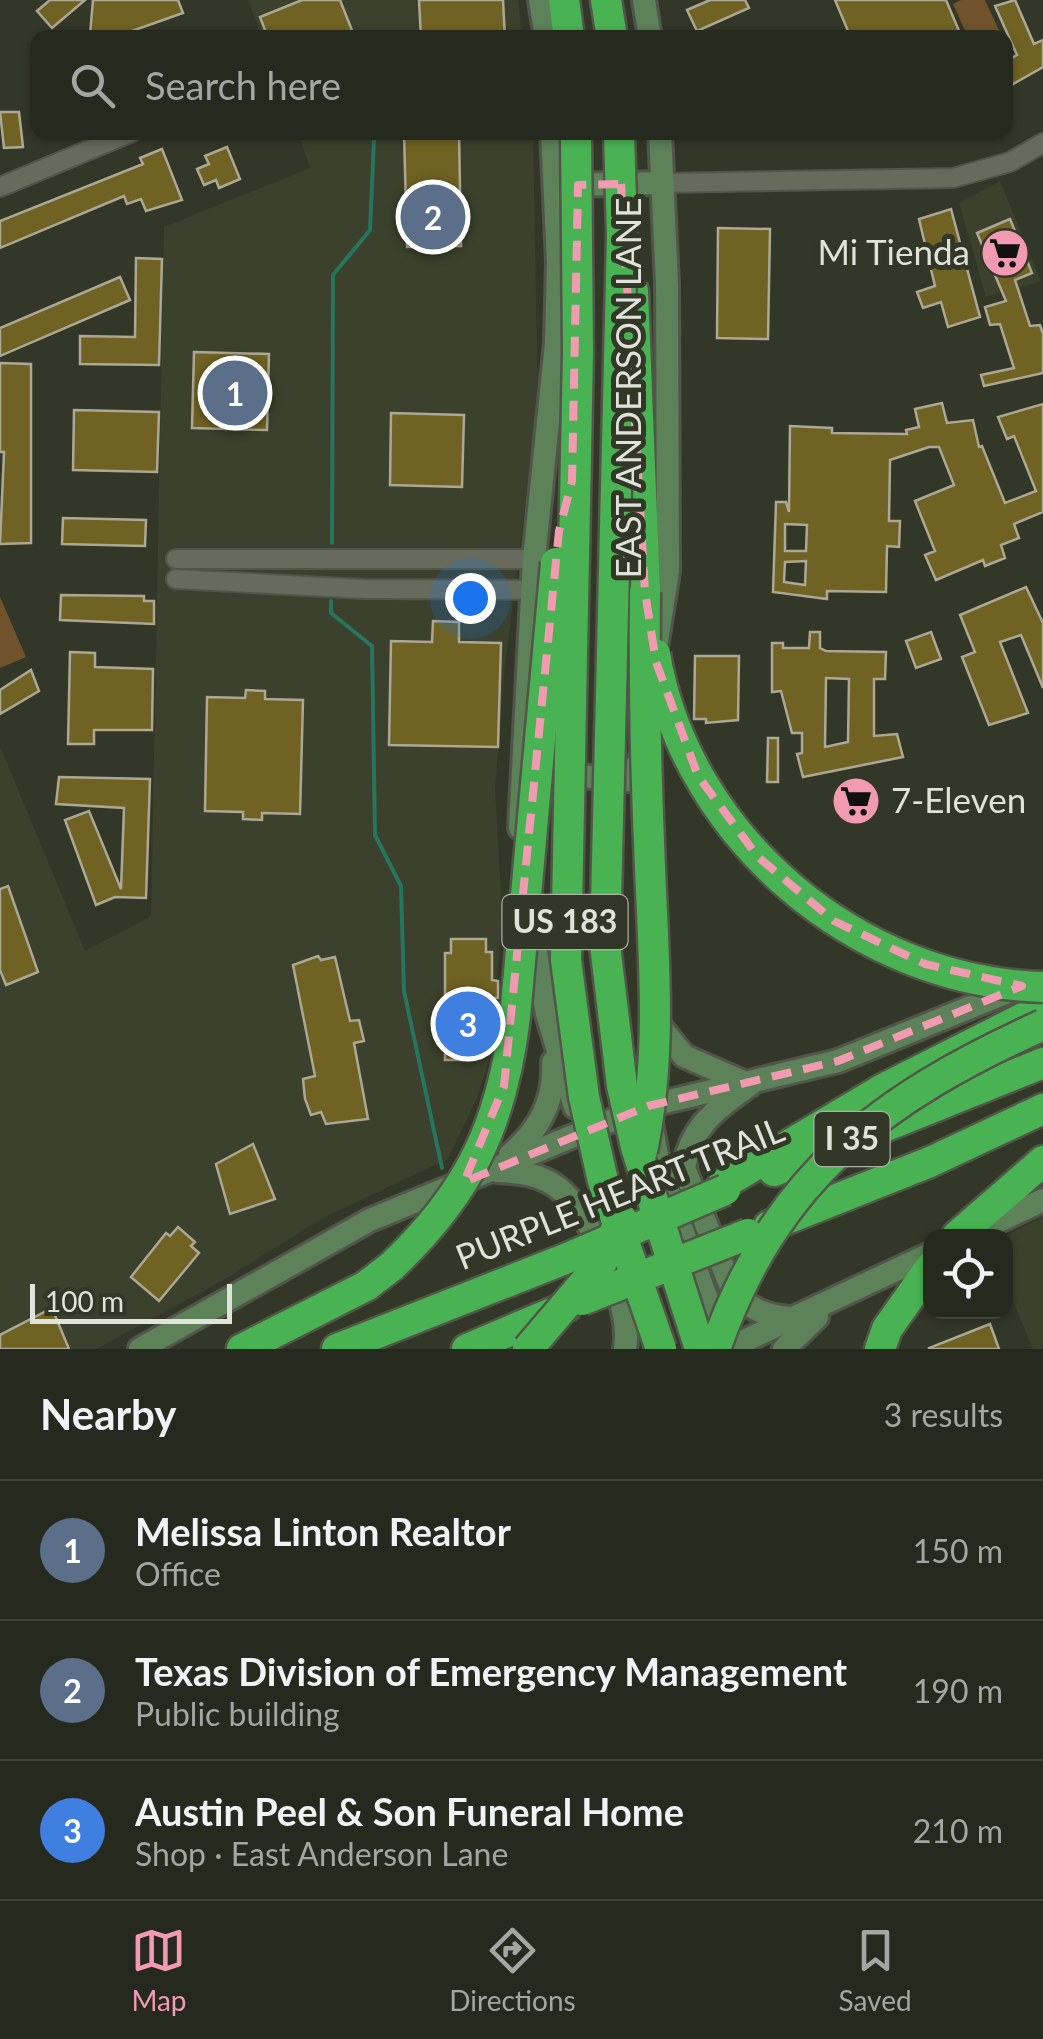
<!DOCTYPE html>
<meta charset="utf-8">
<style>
body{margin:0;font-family:Lato,sans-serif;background:#2e3127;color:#f1f3f6}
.controls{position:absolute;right:30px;bottom:30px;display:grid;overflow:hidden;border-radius:20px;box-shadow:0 2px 8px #0004}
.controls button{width:90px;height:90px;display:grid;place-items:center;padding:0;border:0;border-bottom:2px solid #42453c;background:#26291e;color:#f1f3f6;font:50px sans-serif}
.scale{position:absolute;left:30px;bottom:25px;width:202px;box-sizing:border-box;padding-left:10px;border:5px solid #e0e3d9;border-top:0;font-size:28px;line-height:35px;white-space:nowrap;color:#e0e3d9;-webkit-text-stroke:8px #333728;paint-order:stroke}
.you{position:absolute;left:470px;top:598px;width:35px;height:35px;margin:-25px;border:8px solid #fff;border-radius:50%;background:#1a73e8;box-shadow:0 0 0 15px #1a73e833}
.badge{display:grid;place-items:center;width:65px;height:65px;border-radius:50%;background:#f19ab2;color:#fff;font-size:32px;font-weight:700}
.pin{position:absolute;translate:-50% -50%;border:5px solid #fff;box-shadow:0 2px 10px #0006}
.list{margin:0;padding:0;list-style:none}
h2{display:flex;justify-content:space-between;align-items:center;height:130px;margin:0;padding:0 40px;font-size:42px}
h2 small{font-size:32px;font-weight:400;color:#a4a6a4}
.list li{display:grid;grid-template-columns:65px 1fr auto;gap:30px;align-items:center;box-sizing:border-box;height:140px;padding:0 40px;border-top:2px solid #42453c}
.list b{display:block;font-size:38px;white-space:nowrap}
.list p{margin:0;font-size:32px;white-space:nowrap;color:#a4a6a4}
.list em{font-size:32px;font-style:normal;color:#a4a6a4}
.icon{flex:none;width:55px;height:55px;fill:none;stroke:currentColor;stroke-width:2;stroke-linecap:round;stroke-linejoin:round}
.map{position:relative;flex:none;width:1043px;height:1349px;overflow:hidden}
.search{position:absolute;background:#26291e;box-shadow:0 2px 8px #0004;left:30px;right:30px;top:30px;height:110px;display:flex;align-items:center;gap:25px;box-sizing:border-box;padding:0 35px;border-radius:20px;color:#a4a6a4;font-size:38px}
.sheet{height:550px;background:#26291e}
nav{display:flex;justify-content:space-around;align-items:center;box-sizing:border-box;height:140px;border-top:2px solid #42453c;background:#26291e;font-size:28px;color:#a4a6a4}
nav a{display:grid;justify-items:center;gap:5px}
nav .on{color:#f19ab2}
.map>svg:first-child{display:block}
.built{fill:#3b412c}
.green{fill:#70532b}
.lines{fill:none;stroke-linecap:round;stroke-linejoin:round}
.stream{stroke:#28755d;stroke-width:4}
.building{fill:#6f6222;stroke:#aca896;stroke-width:2.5;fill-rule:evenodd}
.street-casing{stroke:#525549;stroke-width:22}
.secondary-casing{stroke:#525549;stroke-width:28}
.highway-casing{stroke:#525549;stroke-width:35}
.street{stroke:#666b5b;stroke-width:18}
.secondary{stroke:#5d8159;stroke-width:22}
.highway{stroke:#49b353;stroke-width:30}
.highway-bridge-casing{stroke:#525549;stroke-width:35;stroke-linecap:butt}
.highway-bridge{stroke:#49b353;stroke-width:30}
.marked{fill:none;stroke:#f19ab2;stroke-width:8;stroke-dasharray:20 12;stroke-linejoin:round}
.labels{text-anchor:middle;stroke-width:10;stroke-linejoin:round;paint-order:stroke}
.shield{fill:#333728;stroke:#acafa4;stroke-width:2.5}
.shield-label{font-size:32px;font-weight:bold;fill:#e0e3d9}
.poi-label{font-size:35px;fill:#e0e3d9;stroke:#333728;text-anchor:end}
.street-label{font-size:35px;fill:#e0e3d9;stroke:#333728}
</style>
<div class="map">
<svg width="1043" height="1349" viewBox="0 0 1043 1349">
<rect width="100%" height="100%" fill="#333728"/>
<!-- built -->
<g class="built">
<path d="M248 0H518L522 37H262Z"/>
<path d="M298 133H533L538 403 505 665 495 789 502 912 492 1051 477 1098 448 1159 325 1217 222 1281 96 1349H0V746L85 951 151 916 164 227 310 168Z"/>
<path d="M1000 181 1041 281 986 297 959 203Z"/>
<path d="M1043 1217V1349H1033L1006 1284 1004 1236Z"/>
</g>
<!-- green -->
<g class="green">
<path d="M961 0H985L1002 37H968L953 4Z"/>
<path d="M0 597 26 657 0 668Z"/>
</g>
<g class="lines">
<!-- stream -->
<g class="stream">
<path d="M332 543 333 275 370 230 374 139"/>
<path d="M331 601V613L372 646 375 835 401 886 404 991 442 1168"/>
</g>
</g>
<!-- building -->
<g class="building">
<path d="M50 0H85L52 28 37 11Z"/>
<path d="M93 0H178L183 13 118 36 90 35Z"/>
<path d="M302 0H340L355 38H268L260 17Z"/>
<path d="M419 0H503L505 38H421Z"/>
<path d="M710 0H745L749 8 697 31 687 10Z"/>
<path d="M835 0H946L962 38H851Z"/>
<path d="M1015 0 1034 44 1043 40V67L1006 88V61L1017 55 995 6Z"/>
<path d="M0 112H19L23 147 4 148Z"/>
<path d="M404 132H459L461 246 407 247Z"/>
<path d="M227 147 240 179 219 188 216 180 204 185 197 169 209 164 205 156Z"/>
<path d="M162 149 182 200 146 211 141 199 127 204 124 196 0 248V221L143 164 140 158Z"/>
<path d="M951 209 980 317 948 327 941 302 923 308 917 292 935 286 919 219Z"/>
<path d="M1010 219 1032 273 1015 280 1030 326 1040 325 1043 334V373L984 386 981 375 1014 368 1000 324 990 325 985 307 1006 301 977 233Z"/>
<path d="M718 228 770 229 768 339 717 338Z"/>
<path d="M136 258 162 259 159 365 80 364V336L135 337Z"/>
<path d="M120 277 130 300 0 356V328Z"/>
<path d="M194 352 269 354 267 430 192 428Z"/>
<path d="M0 363 31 364V543L0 544 4 452H0Z"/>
<path d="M942 403 947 423 973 420 979 447 982 446 1005 503 1036 491 1014 436 1007 439 998 417 1043 404V512L1014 524 1019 538 1001 545 1005 558 985 566 983 560 936 580 925 555 935 551 915 501 954 485 939 447H929L890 460 889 521H900L899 547 887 546 886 592 827 591V599L773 592 776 502H786L789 512 790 426 832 428V433L907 434 906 430 919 427 915 409ZM785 524 807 525 806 551H785ZM806 561 805 585 784 582 785 562Z"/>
<path d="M74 410 159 412 157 472 73 470Z"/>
<path d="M391 413 464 415 462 487 390 485Z"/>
<path d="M63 518 146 520 145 546 62 544Z"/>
<path d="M1026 587 1043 623V688L1021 635 1000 642 1028 713 989 725 962 657 975 652 960 615Z"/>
<path d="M61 595 144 596V601H154V624L60 620Z"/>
<path d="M433 621 459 622V642L501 643 498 747 389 745 391 641 432 642Z"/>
<path d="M810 632H820V648L826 651 886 652 885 679H874V736L897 734 903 757 803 777 797 754 802 753V733H792L781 691 772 692V643H783V648H809ZM826 678 849 679 848 742 825 747Z"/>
<path d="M931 632 941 659 916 668 906 641Z"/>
<path d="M70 652 95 653V667L153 669 152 730H94V744H68Z"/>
<path d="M695 656H739L738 720 706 723V719H694Z"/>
<path d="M31 670 39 691 0 714V690Z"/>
<path d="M246 690 265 691V699L303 700 300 814 262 813V820L243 819V812L205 811 207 697 245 698Z"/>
<path d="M768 738H778V782H767Z"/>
<path d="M59 777 150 779 146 898 115 897 96 905 65 820 89 811 121 889 124 808 56 804Z"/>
<path d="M8 886 38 972 6 985 0 970V889Z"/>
<path d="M451 939H486V952H492V980L498 981V998H491V1051H472V1060H445V953H451Z"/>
<path d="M318 956 321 960 335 957 350 1021 359 1020 364 1041 354 1043 368 1119 326 1124 321 1112 311 1115 305 1099 303 1079 315 1076 293 965Z"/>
<path d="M253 1144 275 1199 230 1214 216 1164Z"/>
<path d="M178 1227 195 1242 191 1246 199 1253 159 1301 131 1277 166 1233 170 1236Z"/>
<path d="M52 1308 69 1349H0V1335Z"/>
<path d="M990 1324 999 1349H929V1348Z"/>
</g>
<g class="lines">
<!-- street casing -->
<g class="street-casing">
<g id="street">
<path d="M663 183 953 178 1010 162 1043 143"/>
<path d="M0 187 132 132"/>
<path d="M176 559H534"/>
<path d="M176 579 363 589 532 590"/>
</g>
</g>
<!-- secondary casing -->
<g class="secondary-casing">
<g id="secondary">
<path d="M540 0 546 38"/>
<path d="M644 0 650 38"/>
<path d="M562 185 663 183"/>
<path d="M655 653 668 572 667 284 660 132"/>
<path d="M554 774 629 780 644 752"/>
<path d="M520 828 534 559 556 343 558 262 552 132"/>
<path d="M531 925 547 1014 575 1107"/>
<path d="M653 1018 684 1056 750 1085"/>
<path d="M743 1090C713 1111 690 1130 684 1168L734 1295C754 1311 773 1319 800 1318"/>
<path d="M651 1123 659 1166 723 1344"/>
<path d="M510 1155C540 1129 555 1101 553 1062"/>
<path d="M498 1171C519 1172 540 1174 557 1187 592 1213 633 1306 625 1349"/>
<path d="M969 1235 1043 1200"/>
<path d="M140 1349 370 1220 583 1132 648 1106 838 1061 1025 985"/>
<path d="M727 1349 930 1254"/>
<path d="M784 1349 817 1317"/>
</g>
</g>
<!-- highway casing -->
<g class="highway-casing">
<g id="highway">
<path d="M564 0 569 38"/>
<path d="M606 0 612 38"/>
<path d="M633 291 645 592"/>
<path d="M774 1171 1043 1063"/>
<path d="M723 1184 883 1089 1043 1008"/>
<path d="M769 1226 930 1162 1043 1109"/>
<path d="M957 1236 1043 1161"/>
<path d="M242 1349 366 1286 392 1266"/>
<path d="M337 1349 565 1259"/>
<path d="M467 1349 566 1307"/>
<path d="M880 1349 887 1329 930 1268"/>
</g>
</g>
<!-- street -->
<use href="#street" class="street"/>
<!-- secondary -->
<use href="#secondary" class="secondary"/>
<!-- highway -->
<use href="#highway" class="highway"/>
<!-- highway-bridge casing -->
<g class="highway-bridge-casing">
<g id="highway-bridge">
<path d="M576 132 578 352 566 960 584 1097 603 1181 661 1349"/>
<path d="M619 132 622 236 605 945 622 1086 636 1147 700 1349"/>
<path d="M655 654C686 838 858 982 1043 987"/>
<path d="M642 1151C662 1056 654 964 650 868 646 776 644 685 645 592"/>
<path d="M565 1259 725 1190"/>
<path d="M392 1266C470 1192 502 1124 515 1017L556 563"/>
<path d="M582 1300 748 1234"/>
<path d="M528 1349 602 1262 621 1218"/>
<path d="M715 1349C776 1175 882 1098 1043 1025"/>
</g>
</g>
<!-- highway-bridge -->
<use href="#highway-bridge" class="highway-bridge"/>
</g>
<!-- marked area -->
<path class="marked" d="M621 184 645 592 656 662 698 776 758 857 834 921 925 964 1022 986 838 1061 648 1106 464 1182 504 1086 559 531 572 481 578 185Z"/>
<!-- icons -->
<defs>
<g id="supermarket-disc" transform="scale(2.5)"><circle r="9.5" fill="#f19ab2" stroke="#333728"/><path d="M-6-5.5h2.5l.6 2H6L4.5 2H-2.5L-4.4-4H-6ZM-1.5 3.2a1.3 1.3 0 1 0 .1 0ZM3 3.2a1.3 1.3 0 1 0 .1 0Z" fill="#111"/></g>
</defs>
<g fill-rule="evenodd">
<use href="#supermarket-disc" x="1005" y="253"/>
<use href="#supermarket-disc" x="856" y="801"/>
</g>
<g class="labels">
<!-- shield labels -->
<g class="shield">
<rect x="502.5" y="895" width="125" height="54" rx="8"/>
<rect x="814.5" y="1112" width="75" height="54" rx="8"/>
</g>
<g class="shield-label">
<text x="565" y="933">US 183</text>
<text x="852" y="1150">I 35</text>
</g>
<!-- poi labels -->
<g class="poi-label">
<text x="970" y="265">Mi Tienda</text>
<text x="891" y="813" text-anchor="start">7-Eleven</text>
</g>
<!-- street labels -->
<g class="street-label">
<text transform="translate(629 388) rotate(-90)" y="12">EAST ANDERSON LANE</text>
<text transform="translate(620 1194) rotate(-22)" y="12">PURPLE HEART TRAIL</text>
</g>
</g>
</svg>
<div class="controls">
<button><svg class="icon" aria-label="locate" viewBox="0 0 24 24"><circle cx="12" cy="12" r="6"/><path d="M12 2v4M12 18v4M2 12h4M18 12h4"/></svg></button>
</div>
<div class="scale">100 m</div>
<div class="you"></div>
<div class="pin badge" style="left:235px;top:393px;background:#5c6f8a">1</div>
<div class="pin badge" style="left:433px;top:217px;background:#5c6f8a">2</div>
<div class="pin badge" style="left:468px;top:1024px;background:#3f7fe0">3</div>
<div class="search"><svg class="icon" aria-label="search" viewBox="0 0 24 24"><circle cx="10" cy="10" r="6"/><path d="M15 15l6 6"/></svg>Search here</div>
</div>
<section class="sheet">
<h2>Nearby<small>3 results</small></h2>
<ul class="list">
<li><span class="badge" style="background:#5c6f8a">1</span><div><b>Melissa Linton Realtor</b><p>Office</p></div><em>150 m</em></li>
<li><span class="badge" style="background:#5c6f8a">2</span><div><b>Texas Division of Emergency Management</b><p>Public building</p></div><em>190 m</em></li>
<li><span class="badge" style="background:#3f7fe0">3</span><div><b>Austin Peel &amp; Son Funeral Home</b><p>Shop · East Anderson Lane</p></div><em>210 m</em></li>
</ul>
</section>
<nav>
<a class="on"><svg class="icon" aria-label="map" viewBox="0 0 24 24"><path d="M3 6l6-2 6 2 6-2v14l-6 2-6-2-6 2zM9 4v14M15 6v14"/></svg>Map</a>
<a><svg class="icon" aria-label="directions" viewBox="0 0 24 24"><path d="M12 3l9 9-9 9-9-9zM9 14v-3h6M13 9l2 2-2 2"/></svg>Directions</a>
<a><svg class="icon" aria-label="saved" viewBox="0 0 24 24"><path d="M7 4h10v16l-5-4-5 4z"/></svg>Saved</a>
</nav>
